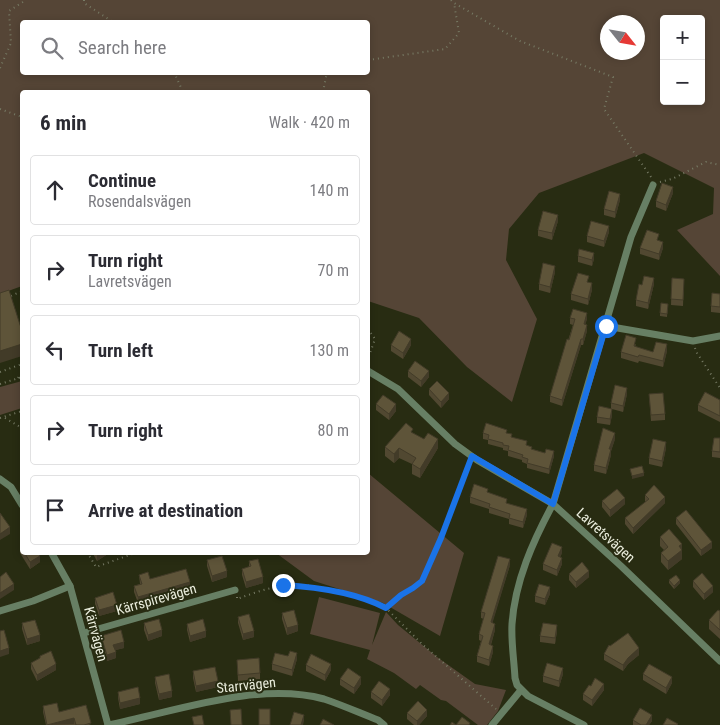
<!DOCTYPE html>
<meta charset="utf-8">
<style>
body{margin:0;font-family:"Roboto Condensed",sans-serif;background:#f7f7f7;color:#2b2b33}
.controls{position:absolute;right:15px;top:15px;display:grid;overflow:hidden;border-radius:5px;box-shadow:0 2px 8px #0003}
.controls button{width:45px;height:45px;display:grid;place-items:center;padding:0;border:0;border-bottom:1px solid #e1e1e2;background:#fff;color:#2b2b33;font:25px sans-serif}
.compass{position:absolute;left:600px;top:15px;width:45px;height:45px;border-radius:50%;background:#fff;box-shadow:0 2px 8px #0003;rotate:121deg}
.stop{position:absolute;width:15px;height:15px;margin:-11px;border:4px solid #1a73e8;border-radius:50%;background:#fff}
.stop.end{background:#1a73e8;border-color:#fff;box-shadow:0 1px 5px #0008}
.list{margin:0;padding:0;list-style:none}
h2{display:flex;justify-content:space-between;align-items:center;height:65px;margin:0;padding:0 20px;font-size:21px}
h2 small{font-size:16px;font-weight:400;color:#7c7c81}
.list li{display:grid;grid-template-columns:32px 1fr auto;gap:15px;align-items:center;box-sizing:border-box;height:70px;margin:0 10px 10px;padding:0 10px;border:1px solid #e1e1e2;border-radius:5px}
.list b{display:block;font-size:19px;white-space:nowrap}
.list p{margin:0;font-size:16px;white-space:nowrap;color:#7c7c81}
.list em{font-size:16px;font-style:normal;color:#7c7c81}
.icon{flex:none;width:28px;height:28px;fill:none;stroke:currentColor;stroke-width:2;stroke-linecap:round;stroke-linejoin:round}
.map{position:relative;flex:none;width:720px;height:725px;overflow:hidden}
.search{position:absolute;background:#fff;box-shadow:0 2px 8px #0003;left:20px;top:20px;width:350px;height:55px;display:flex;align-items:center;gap:12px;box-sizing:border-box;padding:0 18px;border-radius:5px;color:#7c7c81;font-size:19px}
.panel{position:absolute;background:#fff;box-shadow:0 2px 8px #0003;left:20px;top:90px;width:350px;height:465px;border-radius:5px}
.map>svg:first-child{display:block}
.green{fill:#554536;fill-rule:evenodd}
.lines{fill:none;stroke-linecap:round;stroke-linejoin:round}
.path{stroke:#777b65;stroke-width:2;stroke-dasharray:1 4;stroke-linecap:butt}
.street{stroke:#677f64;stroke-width:7}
.wall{fill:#514831}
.shaded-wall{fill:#423b28}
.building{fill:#5e5439;stroke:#423b28}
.route{stroke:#1a73e8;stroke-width:6}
.labels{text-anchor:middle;stroke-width:4;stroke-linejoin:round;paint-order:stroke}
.street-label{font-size:14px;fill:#ebeede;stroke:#282c12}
</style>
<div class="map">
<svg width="720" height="725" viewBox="0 0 720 725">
<rect width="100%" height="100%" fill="#282c12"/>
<!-- green -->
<g class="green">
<path d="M0 0H720V276L677 230 713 214 714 188 644 153 539 193 509 229 506 260 537 319 512 402 467 367 419 318 368 301V92H22V286L0 294ZM664 19H701V101H664ZM22 22H368V72H22ZM608 22H638V52H608Z"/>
<path d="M22 381V408L0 415V387Z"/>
<path d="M368 473 464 553 440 636 383 603 314 581 276 553 368 552Z"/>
<path d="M319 597 380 613 372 645 386 612 398 625 437 657 475 684 506 690 498 711 487 725H478L446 701 441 700 420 685 416 689 394 673 367 659 370 650 310 634Z"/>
</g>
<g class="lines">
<!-- path -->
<g class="path">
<path d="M84 0V3L113 22"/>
<path d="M451 0 454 3 520 41 613 77 604 109 651 177"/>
<path d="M368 60 445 49 459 33 454 3"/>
<path d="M0 68 11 43 9 11 26 0"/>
<path d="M174 72 183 92"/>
<path d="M323 92 327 72"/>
<path d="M0 109 22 117"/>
<path d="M660 182 672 179 706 162 720 165"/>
<path d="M11 296 22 291"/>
<path d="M368 329 375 339 368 359"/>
<path d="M695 348 697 353 720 388"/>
<path d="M0 372 22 364"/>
<path d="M18 378 22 372"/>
<path d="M0 384 22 377"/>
<path d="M0 418 22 411"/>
<path d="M5 418 22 428"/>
<path d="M87 552 96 567 138 552"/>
<path d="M237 597V599C251 594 267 588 282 586 314 581 352 595 381 606L386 608 422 644 496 709"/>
<path d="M386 608 401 595 422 581 441 539 470 463"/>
</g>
<!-- street -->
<g class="street">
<path d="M606 326 693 341 720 336"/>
<path d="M368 371 398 389 455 444 477 460 553 504 621 566 720 661"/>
<path d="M0 479 11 487 22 505"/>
<path d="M51 552 70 586 108 725"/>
<path d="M0 611 33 601 70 586"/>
<path d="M84 633 235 590"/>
<path d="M108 725C175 712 257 681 324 699 342 705 360 713 378 720L384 725"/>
<path d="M492 725 521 690"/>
<path d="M584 725 528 696 517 685 515 678C514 660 511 641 512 624 515 581 533 541 553 504L631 237 653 185"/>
</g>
</g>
<!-- wall -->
<g class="wall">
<path d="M673 193 666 211 656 207V201Z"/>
<path d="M620 200 615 218 604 215V209Z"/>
<path d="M558 221 552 240 538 236V230Z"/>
<path d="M609 232 604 247 587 242V236Z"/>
<path d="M659 240 663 248 659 260 640 254V248Z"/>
<path d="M578 256 594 259 592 266 578 262Z"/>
<path d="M555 272 550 293 539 290V284Z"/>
<path d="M672 278 684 279 683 306 671 305Z"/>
<path d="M589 282 592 290 588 305 571 300V294Z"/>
<path d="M654 284 648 309 636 306V300L642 285Z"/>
<path d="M720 294V313L711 312V306Z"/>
<path d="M668 304 667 317 660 316V313Z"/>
<path d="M570 318 587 319 585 324 587 331 583 345H581L562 406 550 402V396L573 325 570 324Z"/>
<path d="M636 344 635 347 653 352 667 351 663 367 639 361 638 363 621 358V352Z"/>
<path d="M391 345H411L403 359 391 351Z"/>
<path d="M408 371 429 377 421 387 408 377Z"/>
<path d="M429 389 449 399 441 408 429 395Z"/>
<path d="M627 394 623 412 612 409V415L610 425 597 423V417L611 409V403Z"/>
<path d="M649 394 665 414V420L651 421Z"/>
<path d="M720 400V422L698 411V405Z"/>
<path d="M376 404 396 411 389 420 376 410Z"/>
<path d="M413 433 438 448 420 478 412 474V464L399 458 394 463 385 456V447Z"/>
<path d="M483 433H507L512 437 527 445 532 449 554 456 549 474 527 468V464L522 462V460L508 456V451L503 450V448L488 444V440L483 439Z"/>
<path d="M720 438V458L712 457V451Z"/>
<path d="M615 439 611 451V455L606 474 594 471V465Z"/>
<path d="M666 448 662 467 649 464V458Z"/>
<path d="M488 493 507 503 527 515 523 528 509 524V519L489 513V509L470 503V497Z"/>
<path d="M645 495 665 503 633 534 625 524V518L646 502 645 501Z"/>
<path d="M602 501 625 504 610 517 602 507Z"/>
<path d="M676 518 712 548 701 556 676 524Z"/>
<path d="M660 537 682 544V559L668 570 661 562V553L664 550 660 546Z"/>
<path d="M22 545V552H37L40 562 30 569 20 553V547Z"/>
<path d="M92 552H111L97 561Z"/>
<path d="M562 553 560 557 562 564 557 576 543 570V564Z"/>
<path d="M207 560 227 577 212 582 207 566Z"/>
<path d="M249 561 263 583 246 588 242 575V569L249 567Z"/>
<path d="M510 565 492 623 495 630 491 645 493 652 489 666 477 662V656L481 641 479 640V634L484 619 481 618V612Z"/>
<path d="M569 574 589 577 576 588 569 580Z"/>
<path d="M139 575 150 579 190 588 138 603 134 592V586L140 584Z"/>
<path d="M669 580 680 583 674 589 669 583Z"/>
<path d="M693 581 713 592 704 600 693 587Z"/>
<path d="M550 594 545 605 535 602V596Z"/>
<path d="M95 598 117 611 99 616 95 604Z"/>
<path d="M720 611V639L709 629V620Z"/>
<path d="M282 613 298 631 287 635 282 619Z"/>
<path d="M238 617 254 637 243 640 238 623Z"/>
<path d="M22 623 40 641 27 645 22 629Z"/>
<path d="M144 623 162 636 148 641 144 630Z"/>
<path d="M187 624 206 637 190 642 187 630Z"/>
<path d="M557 631 555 644 540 642V636Z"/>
<path d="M101 636 124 648 115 650 116 658 107 661 101 642Z"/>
<path d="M604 654 639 655 628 664 623 671 604 660Z"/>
<path d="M40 656 56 670 37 681 31 669V663L40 658Z"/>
<path d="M297 659 292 676 272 670V664Z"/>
<path d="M237 660 260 673V679L238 681Z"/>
<path d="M306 665 331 670 325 681 306 671Z"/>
<path d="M193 671 218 687 196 692 193 678Z"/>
<path d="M563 674 559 687 543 682V676Z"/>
<path d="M643 674 672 683 666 694 643 680Z"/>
<path d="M155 677 172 697 159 700 155 683Z"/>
<path d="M340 679 361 684 354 694 340 685Z"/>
<path d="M591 686 604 690 592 706 583 700V694Z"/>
<path d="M118 692 140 704 120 709 118 698Z"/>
<path d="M371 692 390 695 382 706 371 698Z"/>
<path d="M43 706 59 712 91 725H46L43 712Z"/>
<path d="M407 713 427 716 419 725H414L407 719Z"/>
<path d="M633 720 652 721 649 725H633Z"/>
</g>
<!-- shaded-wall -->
<g class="shaded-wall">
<path d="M673 187V193L666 211V205Z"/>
<path d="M620 194V200L615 218V212Z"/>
<path d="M558 215V221L552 240V233Z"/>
<path d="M609 226V232L604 247V241Z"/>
<path d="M663 242V248L659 260V254Z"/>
<path d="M594 253V259L592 266V260Z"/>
<path d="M555 266V272L550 293V287Z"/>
<path d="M654 278V284L648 309V303Z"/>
<path d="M592 283V290L588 305V299Z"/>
<path d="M587 313V319L584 330V324Z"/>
<path d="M587 325V331L583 345V339Z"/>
<path d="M411 339V345L403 359V353Z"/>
<path d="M581 339V345L562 406V400Z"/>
<path d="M22 344V356L0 363V351Z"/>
<path d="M667 344V351L663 367V361Z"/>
<path d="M429 371V377L421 387V381Z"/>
<path d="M627 388V394L623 412V406Z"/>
<path d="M449 393V399L441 408V402Z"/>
<path d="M396 404V411L389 420V414Z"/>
<path d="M612 409V415L610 425V419Z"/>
<path d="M615 433V439L611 451V455L606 474V468L609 449Z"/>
<path d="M438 439V448L420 478V469Z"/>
<path d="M666 442V448L662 467V461Z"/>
<path d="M399 448V458L394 463V454Z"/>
<path d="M554 451V456L549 474V469Z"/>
<path d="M644 473V476L632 479V476Z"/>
<path d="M665 497V503L633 534V528Z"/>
<path d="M625 498V504L610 517V510Z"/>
<path d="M527 509V515L523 528V522Z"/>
<path d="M10 527V534L0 540V534Z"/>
<path d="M712 542V548L701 556V550Z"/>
<path d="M682 544V559L668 570V561L679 546Z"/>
<path d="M562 547V553L558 562V556Z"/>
<path d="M97 552H111L97 561Z"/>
<path d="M40 556V562L30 569V562Z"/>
<path d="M562 558V564L557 576V570Z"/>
<path d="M510 559V565L491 628V622Z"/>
<path d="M227 571V577L212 582V576Z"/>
<path d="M589 571V577L576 588V582Z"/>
<path d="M263 577V583L246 588V582Z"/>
<path d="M680 580V583L674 589V586Z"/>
<path d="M190 582V588L138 603V597Z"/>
<path d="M14 584V590L0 599V593Z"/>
<path d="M713 586V592L704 600V594Z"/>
<path d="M550 587V594L545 605V599Z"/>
<path d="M117 605V611L99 616V610Z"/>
<path d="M495 624V630L489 650V644Z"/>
<path d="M298 625V631L287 635V628Z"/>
<path d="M557 625V631L555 644V638Z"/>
<path d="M162 630V636L148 641V635Z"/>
<path d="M206 631V637L190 642V636Z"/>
<path d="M254 631V637L243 640V634Z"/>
<path d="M40 635V641L27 645V639Z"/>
<path d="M124 642V648L113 651V645Z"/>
<path d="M493 646V652L489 666V660Z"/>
<path d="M9 648V654L0 657V651Z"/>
<path d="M639 648V655L628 664 623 671V665L628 658Z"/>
<path d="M116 652V658L107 661V655Z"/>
<path d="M297 653V659L292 676V670Z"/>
<path d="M56 664V670L37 681V675Z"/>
<path d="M331 664V670L325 681V675Z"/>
<path d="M563 668V674L559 687V681Z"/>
<path d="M361 677V684L354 694V688Z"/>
<path d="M672 677V683L666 694V688Z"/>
<path d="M218 681V687L196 692V686Z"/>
<path d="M604 684V690L592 706V700Z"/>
<path d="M390 689V695L382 706V700Z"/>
<path d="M172 691V697L159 700V694Z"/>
<path d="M140 698V704L120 709V703Z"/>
<path d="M427 710V716L419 725H417V721Z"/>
<path d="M304 715V721L303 725H301Z"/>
<path d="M652 715V721L649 725H646Z"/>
<path d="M74 718V724L48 725Z"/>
</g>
<!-- building -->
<g class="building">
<path d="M662 183 673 187 666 205 656 201Z"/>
<path d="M609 191 620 194 615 212 604 209Z"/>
<path d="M543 211 558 215 552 233 538 230Z"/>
<path d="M591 221 609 226 604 241 587 236Z"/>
<path d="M647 230 659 234 657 240 663 242 659 254 640 248Z"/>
<path d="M579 249 594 253 592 260 578 256Z"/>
<path d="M543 263 555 266 550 287 539 284Z"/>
<path d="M578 273 589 276 587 282 592 283 588 299 571 294Z"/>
<path d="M644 276 654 278 648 303 636 300 639 284 642 285Z"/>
<path d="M672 278 684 279 683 300 671 299Z"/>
<path d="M9 290 22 331V344L0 351V293Z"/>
<path d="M712 293 720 294V307L711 306Z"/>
<path d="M661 303 668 304 667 314 660 313Z"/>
<path d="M573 309 587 313 584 324 587 325 583 339H581L562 400 550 396 567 339 569 340 575 319 570 318Z"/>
<path d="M399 331 411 339 403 353 391 345Z"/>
<path d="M626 335 636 338 634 346 653 352 656 342 667 344 663 361 639 355 638 357 621 352Z"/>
<path d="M415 361 429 371 421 381 408 371Z"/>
<path d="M437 381 449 393 441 402 429 389Z"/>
<path d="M615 385 627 388 623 406 611 403Z"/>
<path d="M705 392 720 400V416L698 405Z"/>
<path d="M663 393 665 414 651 415 649 394Z"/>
<path d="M383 395 396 404 389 414 376 404Z"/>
<path d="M599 406 612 409 610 419 597 417Z"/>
<path d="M406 423 413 429 411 432 424 439 428 433 438 439 420 469 412 464 416 458 399 448 394 454 385 447Z"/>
<path d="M486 423 507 430 506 433 512 434 511 437 527 441 526 445 532 447 531 449 545 453 546 449 554 451 549 469 527 463 528 459 522 457 523 455 508 450 509 446 503 445V443L488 439 489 435 483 433Z"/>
<path d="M603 428 615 433 609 449H611L606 468 594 465Z"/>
<path d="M714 438H720V452L712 451Z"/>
<path d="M653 439 666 442 662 461 649 458Z"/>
<path d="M642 466 644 473 632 476 630 469Z"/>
<path d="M474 484 488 489 487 492 507 499 506 503 527 509 523 522 509 518 510 514 489 507 490 504 470 497Z"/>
<path d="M654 485 665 497 633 528 625 518 649 499 645 495Z"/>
<path d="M617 489 625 498 610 510 602 501Z"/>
<path d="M686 510 712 542 701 550 676 518Z"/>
<path d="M0 513 10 527 0 534Z"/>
<path d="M669 529 682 544 679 546 682 550 668 561 661 553 668 547 660 537Z"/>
<path d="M552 543 562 547 558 556 562 558 557 570 543 564Z"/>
<path d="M24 552H37L40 556 30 562Z"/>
<path d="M222 556 227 571 212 576 207 560Z"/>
<path d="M498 556 510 559 491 622 495 624 489 644 493 646 489 660 477 656 483 636 479 634 485 613 481 612Z"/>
<path d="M258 559 263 577 246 582 242 569 251 566 249 561Z"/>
<path d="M582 562 589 571 576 582 569 574Z"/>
<path d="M186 569 190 582 138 597 134 586 142 584 139 575 148 572 150 579Z"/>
<path d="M6 572 14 584 0 593V577Z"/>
<path d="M702 573 713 586 704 594 693 581Z"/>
<path d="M676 575 680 580 674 586 669 580Z"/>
<path d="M539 584 550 587 545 599 535 596Z"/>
<path d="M113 592 117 605 99 610 95 598Z"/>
<path d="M294 610 298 625 287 628 282 613Z"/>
<path d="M718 610 720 611V630L709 620Z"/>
<path d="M249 614 254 631 243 634 238 617Z"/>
<path d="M159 619 162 630 148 635 144 623Z"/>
<path d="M203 619 206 631 190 636 187 624Z"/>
<path d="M35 620 40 635 27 639 22 623Z"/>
<path d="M543 623 557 625 555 638 540 636Z"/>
<path d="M4 630 9 648 0 651V631Z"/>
<path d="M121 630 124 642 113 645 116 652 107 655 101 636Z"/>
<path d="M628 633 639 648 628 658 623 665 604 654 609 645 610 646Z"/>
<path d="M51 651 56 664 37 675 31 663 40 658V656Z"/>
<path d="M290 651 297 653 292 670 272 664 275 653 288 656Z"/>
<path d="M311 654 331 664 325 675 306 665Z"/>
<path d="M259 658 260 673 238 675 237 660Z"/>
<path d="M547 663 563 668 559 681 543 676Z"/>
<path d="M649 664 672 677 666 688 643 674Z"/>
<path d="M215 667 218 681 196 686 193 671Z"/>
<path d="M348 668 361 677 354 688 340 679Z"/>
<path d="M169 674 172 691 159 694 155 677Z"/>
<path d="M595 678 604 684 592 700 583 694 589 685 591 686Z"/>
<path d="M379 681 390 689 382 700 371 692Z"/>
<path d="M138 687 140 698 120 703 118 692Z"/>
<path d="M418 701 427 710 417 721 407 713Z"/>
<path d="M57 703 59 712 86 705 91 723 84 725H76L74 718 47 725 43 706Z"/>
<path d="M640 708 652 715 646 725H641L633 720Z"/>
<path d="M241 709 242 725H231L230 710Z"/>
<rect x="259" y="709" width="11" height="16"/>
<path d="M294 712 304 715 301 725H290Z"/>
<path d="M202 715 204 725H194L192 717Z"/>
<path d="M462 717 470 723 469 725H456Z"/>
<path d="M667 718 678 724 677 725H663Z"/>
<path d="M323 719 334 725H320Z"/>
<path d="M452 722 456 725H450Z"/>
</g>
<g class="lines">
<!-- route -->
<path class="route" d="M283 585C318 587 355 592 386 608L401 595 413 588 422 581 441 538 472 456 553 504 606 326"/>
</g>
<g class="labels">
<!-- street labels -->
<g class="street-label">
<text transform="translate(606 535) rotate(42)" y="5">Lavretsvägen</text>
<text transform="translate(156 599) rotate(-16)" y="5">Kärrspirevägen</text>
<text transform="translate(96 634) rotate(75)" y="5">Kärrvägen</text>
<text transform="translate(246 685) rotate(-6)" y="5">Starrvägen</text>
</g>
</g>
</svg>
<div class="controls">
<button>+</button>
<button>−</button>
</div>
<svg class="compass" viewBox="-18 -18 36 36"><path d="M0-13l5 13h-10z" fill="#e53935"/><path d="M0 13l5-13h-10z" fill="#7c7c81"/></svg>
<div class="stop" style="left:606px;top:326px"></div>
<div class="stop end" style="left:283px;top:585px"></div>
<div class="search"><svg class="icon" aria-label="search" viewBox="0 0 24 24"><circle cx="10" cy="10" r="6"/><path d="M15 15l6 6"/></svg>Search here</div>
<section class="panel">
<h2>6 min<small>Walk · 420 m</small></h2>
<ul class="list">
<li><svg class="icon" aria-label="ahead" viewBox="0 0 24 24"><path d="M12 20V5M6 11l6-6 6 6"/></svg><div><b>Continue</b><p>Rosendalsvägen</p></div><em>140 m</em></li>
<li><svg class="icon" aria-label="right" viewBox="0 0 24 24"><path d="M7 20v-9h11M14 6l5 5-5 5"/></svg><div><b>Turn right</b><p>Lavretsvägen</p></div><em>70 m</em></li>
<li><svg class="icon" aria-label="left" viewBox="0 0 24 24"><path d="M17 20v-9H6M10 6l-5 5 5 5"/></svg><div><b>Turn left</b></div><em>130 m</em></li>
<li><svg class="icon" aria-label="right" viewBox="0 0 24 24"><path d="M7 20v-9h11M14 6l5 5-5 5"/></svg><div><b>Turn right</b></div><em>80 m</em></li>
<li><svg class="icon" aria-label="arrive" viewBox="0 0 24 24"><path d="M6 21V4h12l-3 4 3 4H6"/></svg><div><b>Arrive at destination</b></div></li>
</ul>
</section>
</div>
